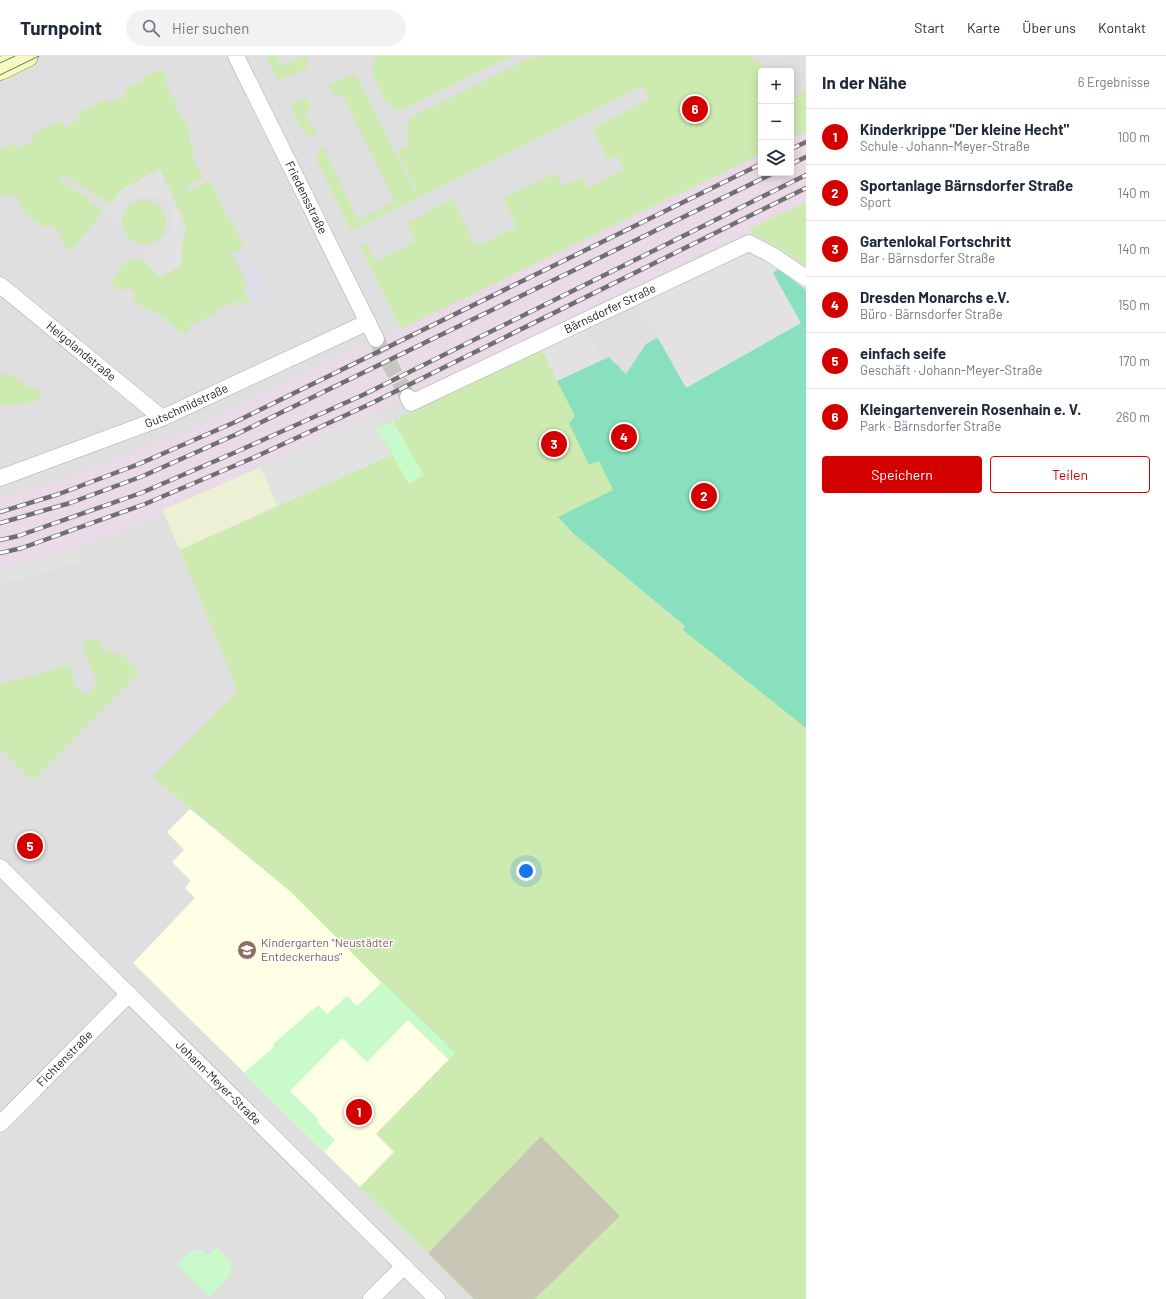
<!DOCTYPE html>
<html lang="de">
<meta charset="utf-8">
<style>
body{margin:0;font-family:Barlow,sans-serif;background:#f2f2f3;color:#1f2937}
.controls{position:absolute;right:12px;top:12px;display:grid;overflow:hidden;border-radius:4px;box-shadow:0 2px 10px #0003}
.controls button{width:36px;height:36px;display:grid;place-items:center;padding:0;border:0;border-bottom:1px solid #e0e1e3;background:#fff;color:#1f2937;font:20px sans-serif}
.you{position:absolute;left:526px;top:815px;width:14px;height:14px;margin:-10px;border:3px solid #fff;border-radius:50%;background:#1a73e8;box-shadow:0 0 0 6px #1a73e833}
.badge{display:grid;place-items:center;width:26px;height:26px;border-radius:50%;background:#d40000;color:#fff;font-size:13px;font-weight:700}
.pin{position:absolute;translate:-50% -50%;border:2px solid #fff;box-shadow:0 1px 4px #0006}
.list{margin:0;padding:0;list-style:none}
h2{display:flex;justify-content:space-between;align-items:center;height:52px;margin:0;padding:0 16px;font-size:17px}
h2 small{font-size:13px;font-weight:400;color:#747a83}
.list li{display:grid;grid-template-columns:26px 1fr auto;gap:12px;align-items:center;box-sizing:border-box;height:56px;padding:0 16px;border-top:1px solid #e0e1e3}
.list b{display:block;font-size:15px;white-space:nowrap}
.list p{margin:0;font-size:13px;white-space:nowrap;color:#747a83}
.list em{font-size:13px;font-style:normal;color:#747a83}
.actions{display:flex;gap:8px;padding:12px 16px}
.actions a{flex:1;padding:9px 0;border:1px solid #d40000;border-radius:4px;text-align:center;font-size:14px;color:#d40000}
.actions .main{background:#d40000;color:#fff}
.icon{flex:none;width:22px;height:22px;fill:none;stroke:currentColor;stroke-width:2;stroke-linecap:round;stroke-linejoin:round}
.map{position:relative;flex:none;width:806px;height:1243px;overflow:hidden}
header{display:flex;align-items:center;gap:24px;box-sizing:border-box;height:56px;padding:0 20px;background:#fff;border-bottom:1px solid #e0e1e3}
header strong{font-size:19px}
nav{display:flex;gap:22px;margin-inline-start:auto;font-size:14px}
.search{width:280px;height:36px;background:#f2f2f3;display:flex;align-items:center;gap:10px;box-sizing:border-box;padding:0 14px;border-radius:22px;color:#747a83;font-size:15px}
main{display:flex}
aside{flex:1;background:#fff}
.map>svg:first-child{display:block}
.residential{fill:#e0dfdf;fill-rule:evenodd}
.industrial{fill:#ebdbe8}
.education{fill:#ffffe5}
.construction{fill:#c7c7b4}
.farmland{fill:#eef0d5}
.grass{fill:#cdebb0}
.park{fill:#c8facc}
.pitch{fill:#88e0be}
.parking{fill:#e2e2e2}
.plaza{fill:#dddde8}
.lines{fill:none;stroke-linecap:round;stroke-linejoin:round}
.minor-tunnel{stroke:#c8c6c1;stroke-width:16;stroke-dasharray:16 8;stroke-linecap:butt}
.minor-casing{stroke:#a9a9a9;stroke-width:17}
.secondary-casing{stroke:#707d05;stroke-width:23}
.minor{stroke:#fff;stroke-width:16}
.secondary{stroke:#f7fabf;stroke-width:22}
.tram{stroke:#707070;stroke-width:1}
.rail-casing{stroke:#707070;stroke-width:4.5}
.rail{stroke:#fff;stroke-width:3;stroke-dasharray:9;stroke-linecap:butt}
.labels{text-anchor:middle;stroke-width:3;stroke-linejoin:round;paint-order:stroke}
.street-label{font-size:12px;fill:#222;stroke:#fff}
.education-label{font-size:12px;fill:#785e54;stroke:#fff;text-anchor:start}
</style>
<header>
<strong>Turnpoint</strong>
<div class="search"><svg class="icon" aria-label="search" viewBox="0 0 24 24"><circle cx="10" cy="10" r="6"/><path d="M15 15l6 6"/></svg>Hier suchen</div>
<nav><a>Start</a><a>Karte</a><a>Über uns</a><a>Kontakt</a></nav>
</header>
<main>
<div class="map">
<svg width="806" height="1243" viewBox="0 0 806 1243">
<rect width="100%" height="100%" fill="#f2efe9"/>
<!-- residential -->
<path class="residential" d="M0 0H806V1243H0ZM761 15H791V117H761Z"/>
<!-- industrial -->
<path class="industrial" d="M806 35V146L283 401 162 453 157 461 78 491 0 513V443L71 421 192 373 273 333 376 283 401 273 761 64V117H791V49Z"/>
<!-- education -->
<path class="education" d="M190 753 290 835 455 997 394 1096 360 1131 133 907 195 842 185 832 191 825 172 806 184 794 167 776Z"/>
<!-- construction -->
<path class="construction" d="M541 1080 620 1160 535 1243H474L428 1197Z"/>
<!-- farmland -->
<path class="farmland" d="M261 411 278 450 180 494 162 454Z"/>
<!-- grass -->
<g class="grass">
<path d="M265 0H276L281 10 303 0H307L309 8 307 12 278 25Z"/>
<path d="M375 0H512L399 55 395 54 387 47 373 19 372 9Z"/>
<path d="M535 0H751L768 15H761V98L401 273 360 191 366 188 376 206 416 185 407 167 452 143 476 190 517 171 503 142 556 117 563 130 581 120 588 132 624 113 617 100 608 104 592 73 648 43 643 30 420 141 397 95 410 88C406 80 405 68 411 61Z"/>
<path d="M157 14 165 16 167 21 164 23 177 49 176 50 182 62H184L190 75 188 77 191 83 189 84 195 95 191 99 203 122 185 131 188 135 210 125 228 162H230L244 191 232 198 248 229 244 232 251 246 244 249 241 244 228 250 226 248 216 254 217 256 188 271 189 275 183 278 157 256 155 258 148 252 146 254 132 243 136 238 127 231 122 236 109 226 130 202 142 204 160 221 182 208V187L186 170 160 113 120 134C117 141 116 144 108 147L64 119 58 122 104 155 71 195 59 184 63 179 50 168 45 173 19 152 23 147 11 137 6 141 0 137V93L14 88 17 92 34 84 31 79 61 64 65 71 80 63 77 57 107 43 109 48 126 40 124 34 144 24 143 21Z"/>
<path d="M355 17 418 142 351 175 317 105V101L320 93 323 91 358 164 395 146 342 38 335 41 329 30Z"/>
<path d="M791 35 797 40 806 35V76L791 83Z"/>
<path d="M306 41 312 52 305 56 317 79 313 81 304 77 290 49Z"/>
<circle cx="144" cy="166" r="22"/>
<path d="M806 146V211L791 200 748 173Z"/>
<path d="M542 293 557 325 576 317 633 430 568 471 574 478 685 571 683 574 806 607V1243H535L620 1160 541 1080 428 1197 360 1131 394 1096 376 1078 455 997 379 924 290 835 153 721 238 635 180 494 278 450 261 411 392 399 377 373Z"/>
<path d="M6 316 12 321 14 318 17 321 16 323 22 328 23 327 30 332H34L43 339 36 346H32L21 349 19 347 13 349 12 347 0 351V317L4 320Z"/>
<path d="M99 581 104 595 111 593 113 599 120 597 140 616 32 725 0 693V628L70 609 75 631 86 640 98 625 95 622 82 587Z"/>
</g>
<!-- park -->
<g class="park">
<path d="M393 365 424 419 409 428 377 373Z"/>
<path d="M382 926 455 997 449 1004 408 964 367 1006 342 982 290 1035 319 1064 317 1066 335 1084 324 1096 244 1017 274 991 273 988 318 949 327 958 347 940 357 950Z"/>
<path d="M217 1191 232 1207 230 1220 209 1241 177 1208 189 1196 200 1194 209 1199Z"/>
</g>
<!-- pitch -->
<path class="pitch" d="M778 213 806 234V672L683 574 685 570 574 478 558 461 613 434 599 405 589 409 569 367 575 360 557 325 609 301 626 318 646 288Z"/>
<!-- parking -->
<g class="parking">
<path d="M160 113 186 170 182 187V209L160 221 142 204 145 193 152 192 163 185 171 173 173 162 170 152 163 145 152 139 142 138 131 143 125 149 119 158 116 165H111L104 155 108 147 114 145 117 141 120 134Z"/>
<path d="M745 197 767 205 778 213 773 217 801 267 686 332 639 248Z"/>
<path d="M584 273 602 303 557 325 542 293Z"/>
<path d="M374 356 382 370 377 373 392 399 278 450 261 411Z"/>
<path d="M78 491 84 505 0 529V513Z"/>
</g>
<!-- plaza -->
<path class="plaza" d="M241 193 249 207 252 206 257 217 262 215 269 228 267 236 251 246 244 232 248 229 232 197Z"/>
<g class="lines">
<!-- minor-tunnel -->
<path class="minor-tunnel" d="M376 283 408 341"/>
<!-- minor casing -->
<g class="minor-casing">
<g id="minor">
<path id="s1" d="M236 0 376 283"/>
<path id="s2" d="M0 229 162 362"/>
<path id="s3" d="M408 341 411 347 749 187 772 199 806 222"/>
<path id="s4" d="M0 422 162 362 368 266"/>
<path id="s5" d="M0 811 437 1243"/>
<path id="s6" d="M0 1068 129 938"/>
<path d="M371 1243 404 1210"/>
</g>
</g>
<!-- secondary casing -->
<g class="secondary-casing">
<path id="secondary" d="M0 13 27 0"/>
</g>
<!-- minor -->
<use href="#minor" class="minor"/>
<!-- secondary -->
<use href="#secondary" class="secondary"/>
<!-- tram -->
<g class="tram">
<path d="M0 7 15 0"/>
<path d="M0 19 39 0"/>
</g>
<!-- rail casing -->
<g class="rail-casing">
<g id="rail">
<path d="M791 93 806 86"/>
<path d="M791 108 806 101"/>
<path d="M0 456 59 438 139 408 233 367 761 108"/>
<path d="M0 467 70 447 143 420 237 378 774 117"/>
<path d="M0 484 18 480 141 437 236 396 365 338 806 119"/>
<path d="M0 497 22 492 145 448 255 401 370 348 806 132"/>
</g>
</g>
<!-- rail -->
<use href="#rail" class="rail"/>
</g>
<!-- icons -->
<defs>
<g id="school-disc" transform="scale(1)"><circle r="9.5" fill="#8d6e63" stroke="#fff"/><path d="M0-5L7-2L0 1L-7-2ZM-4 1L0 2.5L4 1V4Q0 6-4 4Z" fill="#fff"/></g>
</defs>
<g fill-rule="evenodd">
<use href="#school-disc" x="247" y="894"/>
</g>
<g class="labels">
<!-- street labels -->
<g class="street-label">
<text dy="4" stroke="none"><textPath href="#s1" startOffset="158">Friedensstraße</textPath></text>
<text dy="4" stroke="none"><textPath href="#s3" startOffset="227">Bärnsdorfer Straße</textPath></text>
<text dy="4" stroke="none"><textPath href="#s2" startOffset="105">Helgolandstraße</textPath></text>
<text dy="4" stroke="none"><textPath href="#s4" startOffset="200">Gutschmidstraße</textPath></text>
<text dy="4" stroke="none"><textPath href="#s6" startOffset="92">Fichtenstraße</textPath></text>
<text dy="4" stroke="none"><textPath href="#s5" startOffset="307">Johann-Meyer-Straße</textPath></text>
</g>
<!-- education labels -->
<g class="education-label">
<text x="261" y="891">Kindergarten "Neustädter<tspan x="261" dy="14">Entdeckerhaus"</tspan></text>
</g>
</g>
</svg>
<div class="controls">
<button>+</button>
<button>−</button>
<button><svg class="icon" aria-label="layers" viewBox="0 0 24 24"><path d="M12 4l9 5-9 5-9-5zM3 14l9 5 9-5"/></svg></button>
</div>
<div class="you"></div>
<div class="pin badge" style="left:359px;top:1056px">1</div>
<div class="pin badge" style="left:704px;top:440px">2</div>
<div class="pin badge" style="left:554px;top:388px">3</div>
<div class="pin badge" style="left:624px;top:381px">4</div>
<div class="pin badge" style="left:30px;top:790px">5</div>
<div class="pin badge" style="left:695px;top:53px">6</div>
</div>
<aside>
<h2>In der Nähe<small>6 Ergebnisse</small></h2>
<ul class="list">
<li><span class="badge">1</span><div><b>Kinderkrippe &quot;Der kleine Hecht&quot;</b><p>Schule · Johann-Meyer-Straße</p></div><em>100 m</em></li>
<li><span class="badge">2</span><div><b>Sportanlage Bärnsdorfer Straße</b><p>Sport</p></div><em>140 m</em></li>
<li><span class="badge">3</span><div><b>Gartenlokal Fortschritt</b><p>Bar · Bärnsdorfer Straße</p></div><em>140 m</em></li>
<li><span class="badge">4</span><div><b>Dresden Monarchs e.V.</b><p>Büro · Bärnsdorfer Straße</p></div><em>150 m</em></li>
<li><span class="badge">5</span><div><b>einfach seife</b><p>Geschäft · Johann-Meyer-Straße</p></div><em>170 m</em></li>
<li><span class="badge">6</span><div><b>Kleingartenverein Rosenhain e. V.</b><p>Park · Bärnsdorfer Straße</p></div><em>260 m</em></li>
</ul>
<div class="actions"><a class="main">Speichern</a><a>Teilen</a></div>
</aside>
</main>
